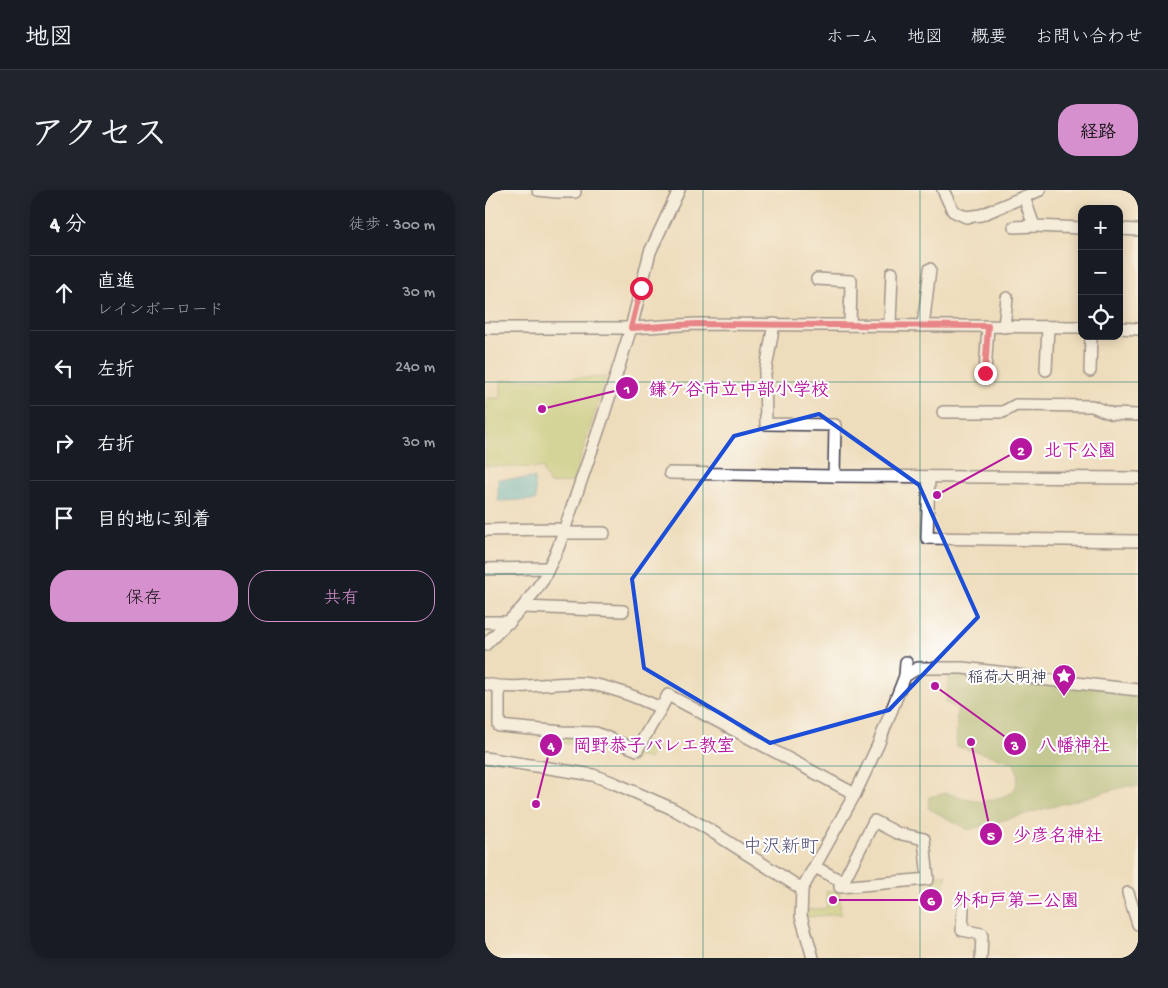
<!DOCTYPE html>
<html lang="ja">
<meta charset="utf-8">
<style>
body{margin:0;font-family:"Gochi Hand","Klee One",sans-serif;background:#20242c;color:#f1f3f6}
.controls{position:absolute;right:15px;top:15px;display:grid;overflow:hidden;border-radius:10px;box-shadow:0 2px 12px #0003}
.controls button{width:45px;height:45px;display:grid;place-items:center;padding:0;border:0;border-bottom:1px solid #363941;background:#171b24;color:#f1f3f6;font:25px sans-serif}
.stop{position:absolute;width:15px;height:15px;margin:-11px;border:4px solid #e11d48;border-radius:50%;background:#fff}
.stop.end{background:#e11d48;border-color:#fff;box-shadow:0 1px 5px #0008}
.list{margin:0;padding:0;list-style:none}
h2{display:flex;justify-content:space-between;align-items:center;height:65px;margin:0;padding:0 20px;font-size:21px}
h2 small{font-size:16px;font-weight:400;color:#9ea1a6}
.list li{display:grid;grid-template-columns:32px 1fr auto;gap:15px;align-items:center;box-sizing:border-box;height:75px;padding:0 20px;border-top:1px solid #363941}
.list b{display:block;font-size:19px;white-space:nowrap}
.list p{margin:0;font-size:16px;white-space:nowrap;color:#9ea1a6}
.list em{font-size:16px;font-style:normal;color:#9ea1a6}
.actions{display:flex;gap:10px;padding:15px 20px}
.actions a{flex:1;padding:11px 0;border:1px solid #d690ce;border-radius:20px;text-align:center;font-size:18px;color:#d690ce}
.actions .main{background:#d690ce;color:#111}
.icon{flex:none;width:28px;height:28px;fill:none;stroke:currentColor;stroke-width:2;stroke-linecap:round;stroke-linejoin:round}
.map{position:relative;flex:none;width:653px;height:768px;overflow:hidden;border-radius:20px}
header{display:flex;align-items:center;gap:30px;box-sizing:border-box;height:70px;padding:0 25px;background:#171b24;border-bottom:1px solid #363941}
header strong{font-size:24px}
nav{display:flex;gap:28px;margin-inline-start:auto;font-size:18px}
.intro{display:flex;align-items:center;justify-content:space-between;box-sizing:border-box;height:120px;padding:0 30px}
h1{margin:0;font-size:35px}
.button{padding:12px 22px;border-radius:20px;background:#d690ce;color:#111;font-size:18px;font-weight:700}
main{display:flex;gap:30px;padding:0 30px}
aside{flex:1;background:#171b24;border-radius:20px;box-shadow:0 2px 12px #0003}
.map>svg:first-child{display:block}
.green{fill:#b7cb6e;stroke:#6c7654}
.forest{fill:#91af61;stroke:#5a684e}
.water{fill:#4ab4c8;stroke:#366b82}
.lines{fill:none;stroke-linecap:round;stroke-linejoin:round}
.minor-casing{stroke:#413e4e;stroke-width:14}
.minor{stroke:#fff;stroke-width:11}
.route{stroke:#e11d48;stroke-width:6}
.marked{fill:none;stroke:#1d4ed8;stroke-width:4;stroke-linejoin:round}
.grid{fill:none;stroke:#0f766e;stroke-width:1;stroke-opacity:0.55}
.labels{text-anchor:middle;stroke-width:4;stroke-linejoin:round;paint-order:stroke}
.poi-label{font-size:16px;fill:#22223b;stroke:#fff;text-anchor:end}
.quarter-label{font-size:19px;fill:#555177;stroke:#fff}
.leader{fill:none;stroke:#b5179e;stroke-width:2}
.callout-dot{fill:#b5179e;stroke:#fff;stroke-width:2}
.mark-label{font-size:15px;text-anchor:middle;font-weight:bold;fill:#fff}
.callout-label{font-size:18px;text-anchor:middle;font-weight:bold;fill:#b5179e;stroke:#fff;stroke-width:4;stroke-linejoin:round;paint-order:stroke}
</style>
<header>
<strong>地図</strong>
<nav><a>ホーム</a><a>地図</a><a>概要</a><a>お問い合わせ</a></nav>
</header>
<div class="intro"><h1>アクセス</h1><a class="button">経路</a></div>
<main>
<aside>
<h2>4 分<small>徒歩 · 300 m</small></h2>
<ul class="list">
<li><svg class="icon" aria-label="ahead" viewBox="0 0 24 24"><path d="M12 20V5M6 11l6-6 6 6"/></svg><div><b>直進</b><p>レインボーロード</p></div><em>30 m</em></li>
<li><svg class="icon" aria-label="left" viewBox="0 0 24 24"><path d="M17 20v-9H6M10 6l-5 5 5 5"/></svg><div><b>左折</b></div><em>240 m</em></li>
<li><svg class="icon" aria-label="right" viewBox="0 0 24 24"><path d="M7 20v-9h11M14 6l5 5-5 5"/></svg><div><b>右折</b></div><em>30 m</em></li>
<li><svg class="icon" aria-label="arrive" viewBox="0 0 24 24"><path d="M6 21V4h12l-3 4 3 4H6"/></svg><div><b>目的地に到着</b></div></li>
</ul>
<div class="actions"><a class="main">保存</a><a>共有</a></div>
</aside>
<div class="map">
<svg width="653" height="768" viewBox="0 0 653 768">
<rect width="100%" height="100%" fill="#fff"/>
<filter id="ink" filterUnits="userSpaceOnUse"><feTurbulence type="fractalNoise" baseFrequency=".02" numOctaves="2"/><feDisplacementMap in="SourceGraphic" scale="10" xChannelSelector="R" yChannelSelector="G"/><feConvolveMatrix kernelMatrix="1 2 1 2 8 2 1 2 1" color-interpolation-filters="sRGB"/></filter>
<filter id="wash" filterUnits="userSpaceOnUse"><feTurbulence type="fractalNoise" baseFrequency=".0096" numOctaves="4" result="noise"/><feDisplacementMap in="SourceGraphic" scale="20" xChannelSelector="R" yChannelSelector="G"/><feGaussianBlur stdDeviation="1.12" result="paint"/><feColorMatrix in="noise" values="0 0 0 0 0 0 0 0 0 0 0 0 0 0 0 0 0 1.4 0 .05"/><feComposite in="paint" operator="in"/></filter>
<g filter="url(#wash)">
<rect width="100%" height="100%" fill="#eeddbc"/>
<!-- green -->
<g class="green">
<path d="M121 187 88 292 64 294 63 288 60 287 58 278 0 276 2 208H16V190Z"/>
<path d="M59 546H108L154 564 163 551 171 557 164 569 152 566 148 573 121 561 101 556 58 550Z"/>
<path d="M449 685H462L453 715 449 714Z"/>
<path d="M354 700 356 724 322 727 321 720 342 718 341 701Z"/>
</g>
<!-- forest -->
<path class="forest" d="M470 480 653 503V597L642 596 483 640 443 618 444 607 461 603 497 612 520 606 528 601 531 596 533 583 528 572 471 556 472 518 460 513 464 489Z"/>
<!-- water -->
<path class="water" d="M50 288 51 310 13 311V289Z"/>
</g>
<g filter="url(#ink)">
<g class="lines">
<!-- minor casing -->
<g class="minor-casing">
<g id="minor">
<path d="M53 0 71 2H90V0"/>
<path d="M458 0 468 21 481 27 496 25 555 0"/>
<path d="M539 7 549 36 597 38"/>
<path d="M529 37 549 36"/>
<path d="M634 39 653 40"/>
<path d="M332 89 366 91 365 135"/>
<path d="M289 134 280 184 281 234 350 235 349 286 653 288"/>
<path d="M405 134 407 83"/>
<path d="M438 136 445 79"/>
<path d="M519 137 522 108"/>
<path d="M0 138H146L211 134 597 137"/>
<path d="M634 138 653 139"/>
<path d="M561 180 563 137"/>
<path d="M605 181 606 146"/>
<path d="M500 183 503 136"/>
<path d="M458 222H518L531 215 607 216 627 224 653 225"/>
<path d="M185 283 349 286"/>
<path d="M444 287 442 348 653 351"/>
<path d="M0 340 73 339 83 343H119"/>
<path d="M0 379 63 378"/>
<path d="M38 417 138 421"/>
<path d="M0 432H25"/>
<path d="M0 455 38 417 58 390 73 358 117 230 146 138 165 62 194 0"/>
<path d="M420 486 433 478H477L522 483 555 489 653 500"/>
<path d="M0 494C34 501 63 492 96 493 123 495 151 507 176 518L183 505 370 604"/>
<path d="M14 497V536L78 542 111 543 152 560 176 518"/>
<path d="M0 568 108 585 129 593 188 619 223 639 317 699"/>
<path d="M330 677 358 692 389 631 412 643 439 649 443 689 355 697 358 692"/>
<path d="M643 703 653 734"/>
<path d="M478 719 477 740 497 744 496 768"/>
<path d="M328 768 316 726 317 699 370 604 393 555 420 486 421 472"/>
</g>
</g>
<!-- minor -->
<use href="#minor" class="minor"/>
</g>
</g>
<g class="lines" filter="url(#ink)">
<!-- route -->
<path class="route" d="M156 98 146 138 211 134 503 136 500 183"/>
</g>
<!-- marked area -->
<path d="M0 0H653V768H0ZM334 224 434 295 493 427 404 520 285 553 159 478 147 389 249 246Z" fill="#eeddbc" fill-opacity=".55" fill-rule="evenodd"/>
<path class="marked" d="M334 224 434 295 493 427 404 520 285 553 159 478 147 389 249 246Z"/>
<!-- grid -->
<path class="grid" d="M218 0V768M435 0V768M0 192H653M0 384H653M0 576H653"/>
<!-- icons -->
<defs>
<g id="sight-pin" transform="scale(1.25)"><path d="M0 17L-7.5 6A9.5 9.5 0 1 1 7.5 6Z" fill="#b5179e" stroke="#fff"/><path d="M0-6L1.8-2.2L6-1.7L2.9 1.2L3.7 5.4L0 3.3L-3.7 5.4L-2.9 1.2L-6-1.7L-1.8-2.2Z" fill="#fff"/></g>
</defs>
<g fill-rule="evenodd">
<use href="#sight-pin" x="579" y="486"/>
</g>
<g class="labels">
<!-- poi labels -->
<g class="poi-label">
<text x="562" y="492">稲荷大明神</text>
</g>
<!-- quarter labels -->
<g class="quarter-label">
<text x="296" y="662">中沢新町</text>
</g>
</g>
<!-- callouts -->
<path class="leader" d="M57 219L142 198M452 305L536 259M450 496L530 554M51 614L66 555M486 552L506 644M348 710L446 710"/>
<g class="callout-dot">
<circle cx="57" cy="219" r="5"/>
<circle cx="452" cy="305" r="5"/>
<circle cx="450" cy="496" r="5"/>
<circle cx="51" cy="614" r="5"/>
<circle cx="486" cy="552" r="5"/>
<circle cx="348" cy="710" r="5"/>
<circle cx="142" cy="198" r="12"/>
<circle cx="536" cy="259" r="12"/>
<circle cx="530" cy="554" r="12"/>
<circle cx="66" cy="555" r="12"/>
<circle cx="506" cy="644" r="12"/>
<circle cx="446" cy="710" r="12"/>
</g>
<g class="mark-label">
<text x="142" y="203">1</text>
<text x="536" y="265">2</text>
<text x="530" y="560">3</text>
<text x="66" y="560">4</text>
<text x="506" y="650">5</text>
<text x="446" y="715">6</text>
</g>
<g class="callout-label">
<text x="254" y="205">鎌ケ谷市立中部小学校</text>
<text x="595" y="266">北下公園</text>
<text x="589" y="561">八幡神社</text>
<text x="169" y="561">岡野恭子バレエ教室</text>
<text x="573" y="651">少彦名神社</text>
<text x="531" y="716">外和戸第二公園</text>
</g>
</svg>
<div class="controls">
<button>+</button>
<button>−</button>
<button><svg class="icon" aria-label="locate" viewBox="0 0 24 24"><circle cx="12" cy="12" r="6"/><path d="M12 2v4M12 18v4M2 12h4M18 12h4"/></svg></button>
</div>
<div class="stop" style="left:156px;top:98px"></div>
<div class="stop end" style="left:500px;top:183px"></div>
</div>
</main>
